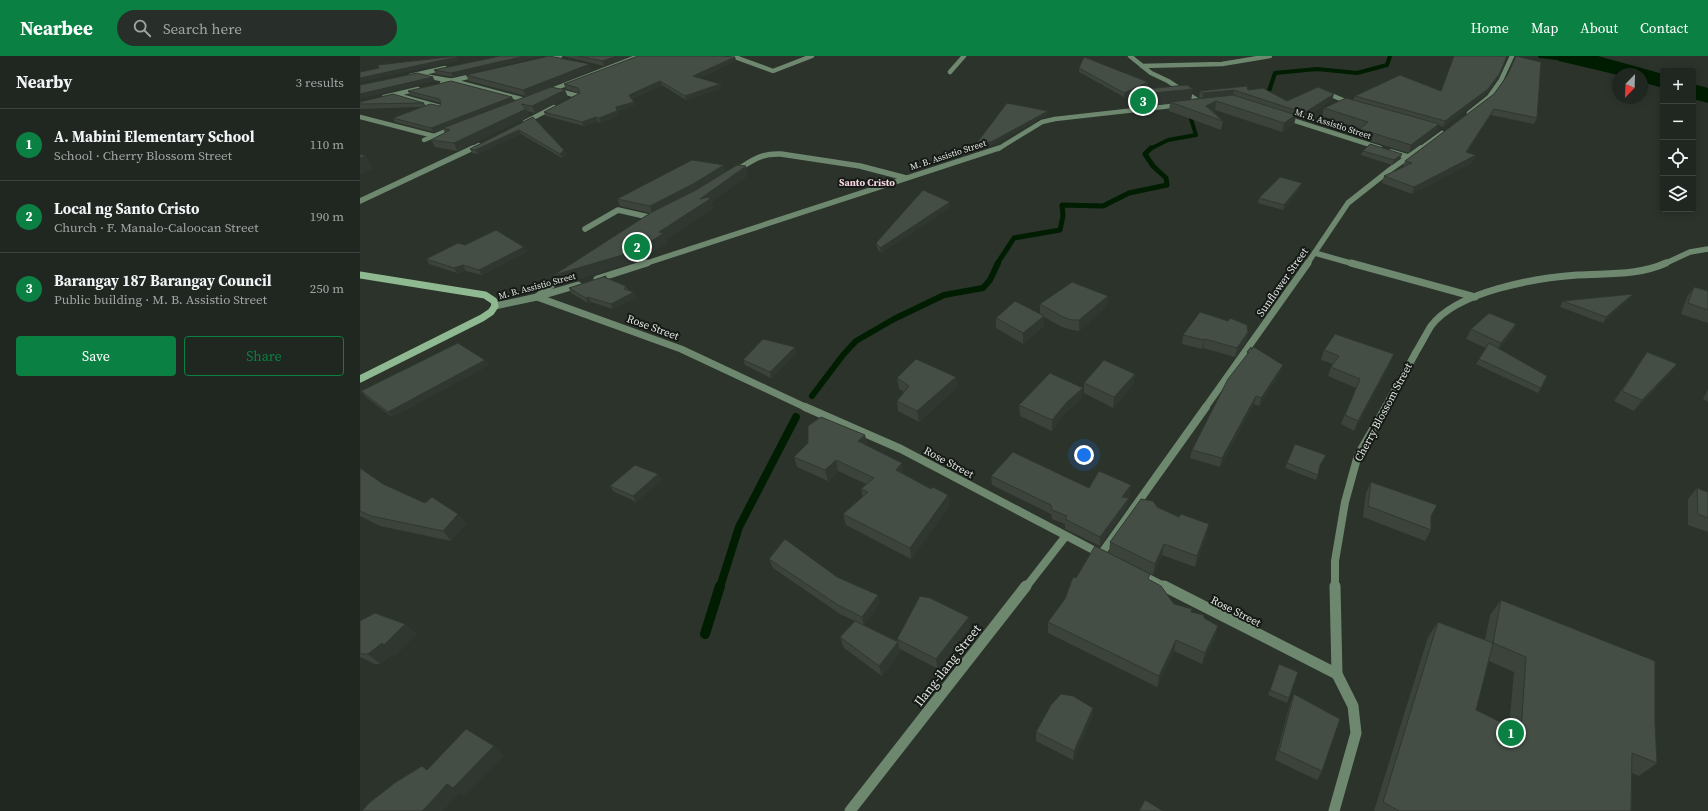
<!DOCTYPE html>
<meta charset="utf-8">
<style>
body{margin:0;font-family:"Source Serif 4",serif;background:#282e29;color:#f1f3f6}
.controls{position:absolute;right:12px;top:12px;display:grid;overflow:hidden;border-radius:4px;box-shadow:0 2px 10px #0003}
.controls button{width:36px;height:36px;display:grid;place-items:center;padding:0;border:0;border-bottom:1px solid #3d433e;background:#202620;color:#f1f3f6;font:20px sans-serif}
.compass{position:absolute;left:1252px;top:12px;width:36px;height:36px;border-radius:50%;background:#202620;box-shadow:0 2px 10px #0003;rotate:203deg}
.you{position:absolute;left:724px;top:399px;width:14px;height:14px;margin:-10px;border:3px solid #fff;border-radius:50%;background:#1a73e8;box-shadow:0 0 0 6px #1a73e833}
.badge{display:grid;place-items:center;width:26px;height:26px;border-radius:50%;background:#0b8043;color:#fff;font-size:13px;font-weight:700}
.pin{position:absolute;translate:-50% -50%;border:2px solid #fff;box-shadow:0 1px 4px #0006}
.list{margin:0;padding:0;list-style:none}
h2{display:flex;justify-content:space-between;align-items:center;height:52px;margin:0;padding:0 16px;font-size:17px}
h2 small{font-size:13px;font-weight:400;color:#a2a5a5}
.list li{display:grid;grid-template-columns:26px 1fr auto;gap:12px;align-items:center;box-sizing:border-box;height:72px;padding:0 16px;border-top:1px solid #3d433e}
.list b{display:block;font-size:15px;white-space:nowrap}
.list p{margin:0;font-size:13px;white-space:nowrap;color:#a2a5a5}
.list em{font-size:13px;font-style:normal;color:#a2a5a5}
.actions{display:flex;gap:8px;padding:12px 16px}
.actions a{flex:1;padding:9px 0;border:1px solid #0b8043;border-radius:4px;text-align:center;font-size:14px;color:#0b8043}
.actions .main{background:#0b8043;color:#fff}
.icon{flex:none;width:22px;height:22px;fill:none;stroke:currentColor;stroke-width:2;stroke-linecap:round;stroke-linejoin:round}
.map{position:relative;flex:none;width:1348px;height:755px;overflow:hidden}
header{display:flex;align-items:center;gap:24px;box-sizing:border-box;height:56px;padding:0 20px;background:#0b8043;color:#fff}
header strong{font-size:19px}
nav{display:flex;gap:22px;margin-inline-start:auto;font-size:14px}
.search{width:280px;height:36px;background:#282e29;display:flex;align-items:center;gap:10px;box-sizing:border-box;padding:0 14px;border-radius:22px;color:#a2a5a5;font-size:15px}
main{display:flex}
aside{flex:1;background:#202620}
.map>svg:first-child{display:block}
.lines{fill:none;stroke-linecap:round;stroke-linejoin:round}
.stream-far4{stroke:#001d02;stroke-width:4}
.stream-far3{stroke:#001d02;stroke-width:5}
.stream-far2{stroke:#001d02;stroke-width:6}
.stream-far1{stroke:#001d02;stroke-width:8}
.stream{stroke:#001d02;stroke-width:10}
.river{fill:#001d02;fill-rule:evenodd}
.minor-far4{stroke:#6e886f;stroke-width:4.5}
.minor-far3{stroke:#6e886f;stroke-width:5.5}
.minor-far2{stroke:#6e886f;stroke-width:7}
.minor-far1{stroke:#6e886f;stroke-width:8}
.minor{stroke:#6e886f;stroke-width:11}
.secondary{stroke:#8fba91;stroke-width:7}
.wall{fill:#3b433b;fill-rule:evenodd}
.shaded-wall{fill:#303730}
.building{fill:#454e45;stroke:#303730;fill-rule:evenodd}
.labels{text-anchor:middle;stroke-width:4;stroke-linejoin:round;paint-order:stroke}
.far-street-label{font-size:9px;fill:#e1e6e1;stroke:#161a16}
.far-neighbourhood-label{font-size:10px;font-weight:bold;fill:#f8d6e1;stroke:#161a16}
.street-label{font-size:11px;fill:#e1e6e1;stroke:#161a16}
.near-street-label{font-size:13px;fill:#e1e6e1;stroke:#161a16}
</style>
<header>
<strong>Nearbee</strong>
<div class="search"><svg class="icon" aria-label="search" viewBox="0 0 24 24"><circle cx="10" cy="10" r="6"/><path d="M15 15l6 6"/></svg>Search here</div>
<nav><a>Home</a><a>Map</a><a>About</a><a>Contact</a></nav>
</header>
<main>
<aside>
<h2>Nearby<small>3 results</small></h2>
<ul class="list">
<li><span class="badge">1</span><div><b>A. Mabini Elementary School</b><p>School · Cherry Blossom Street</p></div><em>110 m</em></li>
<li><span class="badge">2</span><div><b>Local ng Santo Cristo</b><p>Church · F. Manalo-Caloocan Street</p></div><em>190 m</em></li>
<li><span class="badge">3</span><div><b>Barangay 187 Barangay Council</b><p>Public building · M. B. Assistio Street</p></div><em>250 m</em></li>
</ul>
<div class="actions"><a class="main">Save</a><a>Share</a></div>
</aside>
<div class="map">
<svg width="1348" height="755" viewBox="0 0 1348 755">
<rect width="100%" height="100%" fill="#2b332b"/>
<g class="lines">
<!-- stream-far4 -->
<g class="stream-far4">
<path d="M1180 0 1237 7"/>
<path d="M900 35H909L915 17 957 13 997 17 1027 9 1030 0"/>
<path d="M790 93 808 84 836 79 831 63"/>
</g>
<!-- stream-far3 -->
<path class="stream-far3" d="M637 208 654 182 700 174 703 160 702 149 743 150 769 137 807 129 806 122 793 110 785 98 791 92"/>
<!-- stream-far2 -->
<path class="stream-far2" d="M452 340 483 299 496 285 534 263 584 239 623 232 630 224 638 207"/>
<!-- stream-far1 -->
<path class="stream-far1" d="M360 531 379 471 436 361"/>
<!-- stream -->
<path class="stream" d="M345 578 360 530"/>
<!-- river -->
<g class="river">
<path d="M1196 0H1238L1303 18V32L1282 26V18L1258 19 1199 5Z"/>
<path d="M1333 28 1348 32V47L1333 43Z"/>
</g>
<!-- minor-far4 -->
<g class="minor-far4">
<path d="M372 0 413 15 452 0"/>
<path d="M770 0 791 17 808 25 840 46"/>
<path d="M186 3 200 0"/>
<path d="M782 10 862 8 910 0"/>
<path d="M590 16 604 0"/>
<path d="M50 20 85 12"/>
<path d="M64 20 93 25 165 44"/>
<path d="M82 27 116 19"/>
<path d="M195 34 218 40"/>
<path d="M186 36 279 0"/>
<path d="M964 36 990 47"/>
<path d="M36 39 80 51"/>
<path d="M24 41 58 33"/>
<path d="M1109 57 1129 41 1141 24 1152 0"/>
<path d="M0 61 74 80"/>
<path d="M926 62 1020 92"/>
<path d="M165 66 194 51"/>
<path d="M64 84 93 72"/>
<path d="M111 93 119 89"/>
<path d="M638 93 682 66 695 63 820 49"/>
<path d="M1060 93 1082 77"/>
</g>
<!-- minor-far3 -->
<g class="minor-far3">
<path d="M1031 96 1048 101"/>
<path d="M375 115C392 105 400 97 421 98L500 110 546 122"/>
<path d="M0 145 113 92"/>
<path d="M225 173 258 154 293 162"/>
<path d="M955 197 994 208"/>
<path d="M284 208 639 92"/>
<path d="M947 208 988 147 1031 113 1061 92"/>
<path d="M1304 208 1330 196 1348 193"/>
</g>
<!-- minor-far2 -->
<g class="minor-far2">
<path d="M991 207 1115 241"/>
<path d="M205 218 177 241 321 293 447 352"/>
<path d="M237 223 287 207"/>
<path d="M135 250 177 241 218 229"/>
<path d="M845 352 948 207"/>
<path d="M1025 352C1035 333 1046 315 1056 296 1061 288 1066 278 1071 270 1097 235 1176 222 1217 219 1248 217 1277 220 1306 207"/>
</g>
<!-- minor-far1 -->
<g class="minor-far1">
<path d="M445 351 541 393 741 498"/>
<path d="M741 498 846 351"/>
<path d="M780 518 806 531"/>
<path d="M666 531 705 481"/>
<path d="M975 531V505L985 446 998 399 1026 351"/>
</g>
<!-- minor -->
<g class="minor">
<path d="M804 530 977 618"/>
<path d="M490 755 666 530"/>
<path d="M974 755 996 677 993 650 977 618 975 530"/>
</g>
<!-- secondary -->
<path class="secondary" d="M0 219 125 239 134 245 135 250 131 256 122 262 0 323"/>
</g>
<!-- wall -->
<g class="wall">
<path d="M140 0 93 21 76 18 74 14Z"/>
<path d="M203 0H269L244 10Z"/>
<path d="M375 1 376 5 339 22 360 28 361 32 326 44 302 29 272 43 274 46 275 50 258 55 259 59 240 67 238 66 224 70 186 60 184 56 220 37H219L206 33 204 28Z"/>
<path d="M719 12 788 31 764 41 719 16Z"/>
<path d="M232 14 166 40 109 25 106 19Z"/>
<path d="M1138 22 1126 38 1083 71 1078 69 1076 76 1049 97 997 81 1001 73 962 60 964 52 993 44 995 40 1081 35Z"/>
<path d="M785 33 831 43 841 42 839 41 840 35 888 34 927 45 972 44 942 63 936 61 934 68 922 76 855 54 853 55 863 65 861 74 809 55 810 47 793 49 784 45Z"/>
<path d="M48 35 152 41 154 45 208 41 175 57 167 55 169 60 97 95 75 91 71 84 85 77 83 73 74 76 35 66 33 62 62 51 0 53V46L64 47 66 50H80L81 47 50 39Z"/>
<path d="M1134 38 1177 62 1174 68 1131 59 1107 96 1113 106 1052 138 1022 127 1024 120 1043 111 1045 105Z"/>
<path d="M173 61 204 94 206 98 202 102 161 78 118 98 112 97 110 93Z"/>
<path d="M1003 95 1040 103 1032 109 1001 99Z"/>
<path d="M366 115 388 119 351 146 353 152 306 183 307 187 280 204 199 229 290 157 260 150 257 143Z"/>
<path d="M942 127 940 132 923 154 898 147 899 142Z"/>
<path d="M590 151 521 197 517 192 516 187Z"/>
<path d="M105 189 164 191 167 196 122 219 106 215 97 217 69 208 66 203Z"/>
<path d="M246 220 247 222 266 230 268 234 276 242 253 253 231 246 228 247 211 237 209 232Z"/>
<path d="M1334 231 1348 235V267L1321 258 1327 241Z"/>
<path d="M748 240 747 250 719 275 712 274 702 271 684 261V270L663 288 636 272V262L680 258V248Z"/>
<path d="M1269 243 1243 267 1200 251 1203 245Z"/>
<path d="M1156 268 1151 278 1139 293 1181 332 1178 337 1116 308 1126 292 1106 283 1111 273Z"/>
<path d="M888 276 886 285 875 301 843 292 842 293 822 288 823 279Z"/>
<path d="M435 291 436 297 411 322 385 309 383 304Z"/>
<path d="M891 294 920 317 899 350 894 348 860 411 830 402 832 394 887 299V296Z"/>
<path d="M964 294 1030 308 994 375 981 368 996 332 968 320 971 311 973 308 961 304Z"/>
<path d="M1287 296 1317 308 1309 318 1274 355 1254 345Z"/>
<path d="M125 304 129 309 32 361 6 341 1 335Z"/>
<path d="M775 318 773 329 753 352 724 337V327Z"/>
<path d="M596 321 597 331 559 366 538 355 537 345 544 336 539 333 537 322Z"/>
<path d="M1348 333V346L1343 343Z"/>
<path d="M722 342 706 356 692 375 660 360 659 349Z"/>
<path d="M505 379 507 390 543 418 571 433 588 439 589 450 551 503 486 469 483 458 503 441 501 433 506 428 478 415 468 425 437 411 434 401Z"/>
<path d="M966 399 964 404 959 411 958 419 956 424 925 412 927 407Z"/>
<path d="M0 412 23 428 106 468 91 485 20 470 0 460Z"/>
<path d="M298 418 301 424 276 446 253 435 250 430Z"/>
<path d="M631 420 729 432 770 438 768 442H769L767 451 740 490 705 473V468L692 463 691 458 632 429Z"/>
<path d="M1011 426 1071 460V474L1065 485 1003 461 1006 437Z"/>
<path d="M1337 432 1348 436V476L1328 469V443Z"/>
<path d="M797 451 847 479 835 511 802 499 793 519 749 497 750 486Z"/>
<path d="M409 503 477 521 520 547 504 570 538 585 537 583 610 571 578 613 540 593V596L522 620 484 592 480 581 503 569 480 558 413 512Z"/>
<path d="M716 522 789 524 814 548 832 553V556L844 562 858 570 855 581 842 608 814 595 797 631 688 577V566L705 543Z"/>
<path d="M1141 544 1295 668 1297 707 1279 720 1272 717 1271 755H1014L1068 581 1078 566 1125 584 1130 559ZM1129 605 1154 616 1149 671 1116 654Z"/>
<path d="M0 565 45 568 56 578 35 599 33 598 20 608H15L0 601Z"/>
<path d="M919 608 929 642 927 647 908 639Z"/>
<path d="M934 638 962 715 957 724 915 704 930 648Z"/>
<path d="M733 652 732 661 713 704 676 685V676Z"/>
</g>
<!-- shaded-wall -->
<g class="shaded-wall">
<path d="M165 0H184L93 21 91 17Z"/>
<path d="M257 0H269L244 10 243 5Z"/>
<path d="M1147 0 1138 22 1126 38 1083 71 1085 65Z"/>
<path d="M97 1 99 5 0 26V22Z"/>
<path d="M375 1 376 5 334 24 333 20Z"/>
<path d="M230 8 232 14 166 40 163 34Z"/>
<path d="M73 21 75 25 0 43V38Z"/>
<path d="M300 25 302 29 271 43 269 39Z"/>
<path d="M788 26V31L764 41V37Z"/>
<path d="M360 28 361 32 326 44 325 40Z"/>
<path d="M833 33 831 45 810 46V47L793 49 794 37Z"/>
<path d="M205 34 208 41 175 57 172 50Z"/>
<path d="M874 34 873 40 843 43V37Z"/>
<path d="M974 38 972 44 942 63 944 57Z"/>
<path d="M152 41 154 45 74 76 71 72Z"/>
<path d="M856 45 855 54 845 59 846 50Z"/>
<path d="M274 46 275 50 258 55 259 59 240 67 239 62 256 51Z"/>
<path d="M166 53 169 60 97 95 94 87Z"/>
<path d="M1134 53 1131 59 1103 103 1106 96Z"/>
<path d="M688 55 687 59 633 89 613 96V92Z"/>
<path d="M936 59 934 68 922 76 924 67Z"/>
<path d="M236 61 238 66 224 70 222 66Z"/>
<path d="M1079 68 1076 76 1049 97 1051 89Z"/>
<path d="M159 74 161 78 118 98 115 94Z"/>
<path d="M204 94 206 98 202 102 200 98Z"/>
<path d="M1042 98 1040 103 1032 109 1034 104Z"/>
<path d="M1116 99 1113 106 1052 138 1054 131Z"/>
<path d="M6 100 14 113 0 119V102Z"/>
<path d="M364 109 366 116 335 135 292 158 290 150Z"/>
<path d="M386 110 388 119 351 146 353 152 306 183 307 187 280 204 199 229 194 219 340 143Z"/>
<path d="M942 127 940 132 923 154 924 149Z"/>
<path d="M590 146V151L521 197 520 192Z"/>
<path d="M164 191 167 196 122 219 119 214Z"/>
<path d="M103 209 106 215 97 217 94 212Z"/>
<path d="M274 236 276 242 253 253 251 248Z"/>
<path d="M1273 238 1269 243 1243 267 1246 261Z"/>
<path d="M748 240 747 250 719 275V264Z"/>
<path d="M228 241 231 246 228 247 226 242Z"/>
<path d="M684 260V270L663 288V277Z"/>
<path d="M1156 268 1151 278 1136 296 1141 287Z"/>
<path d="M888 276 886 285 875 301 877 292Z"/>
<path d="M845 283 843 292 842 293 844 284Z"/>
<path d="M435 291 436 297 411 322 410 316Z"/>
<path d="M1034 298 1030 308 994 375 998 365Z"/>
<path d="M125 304 129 309 32 361 28 356Z"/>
<path d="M1317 308 1309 318 1274 355 1282 344Z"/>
<path d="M923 309 920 317 899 350 901 342Z"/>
<path d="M775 318 773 329 753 352 754 341Z"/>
<path d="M596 321 597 331 559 366 557 355Z"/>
<path d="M723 332 722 342 706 356 692 375V364L707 346Z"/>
<path d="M896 340 894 348 860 411 862 402Z"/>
<path d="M505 379 507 390 498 385Z"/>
<path d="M966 399 964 404 958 414 960 409Z"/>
<path d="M476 404 478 415 468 425 465 414Z"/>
<path d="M542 407 543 418 538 425 536 414Z"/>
<path d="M298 418 301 424 276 446 273 440Z"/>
<path d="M771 429 770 438 761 450 762 441Z"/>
<path d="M588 439 589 450 551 503 550 492Z"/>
<path d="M769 442 767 451 740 490V481Z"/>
<path d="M98 458 106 468 91 485 83 475Z"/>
<path d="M849 468 847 479 835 511 837 500Z"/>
<path d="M804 488 802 499 793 519 795 508Z"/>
<path d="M518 539 520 547 504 570 502 561Z"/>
<path d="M609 561 610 571 578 613 576 603Z"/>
<path d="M45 568 56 578 35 599 33 598 20 608 8 598Z"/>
<path d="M858 570 855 581 842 608 845 597Z"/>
<path d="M816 584 814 595 797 631 799 620Z"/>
<path d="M538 586 540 596 522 620 519 610Z"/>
<path d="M733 652 732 661 713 704 714 695Z"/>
<path d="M134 690 144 699 104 741 93 732Z"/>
<path d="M87 728 99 737 83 755H62Z"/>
</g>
<!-- building -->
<g class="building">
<path d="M96 0H97V1L0 22V16L19 12 18 9Z"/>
<path d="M140 0H165L91 17 74 14Z"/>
<path d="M189 0 230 8 163 34 106 19Z"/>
<path d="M218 0H257L243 5Z"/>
<path d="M278 0H362L375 1 333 20 360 28 325 40 300 25 269 39 274 46 256 51 257 55 239 62 236 61 222 66 184 56 220 37 218 32 204 28Z"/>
<path d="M1094 0H1147L1140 17 1128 33 1085 65 995 40 1040 19 1081 35Z"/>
<path d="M1156 0 1181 6 1177 62 1134 53 1106 96 1116 99 1054 131 1024 120 1052 107 1045 105 1134 38 1147 20Z"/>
<path d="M724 1 788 26 764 37 719 12Z"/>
<path d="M57 17 73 21 0 38V29Z"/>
<path d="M91 25 152 41 71 72 33 62 70 48 80 50 81 46 79 43 48 35Z"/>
<path d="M827 29 833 33 794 37 785 33Z"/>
<path d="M887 30 888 34 903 32 927 45 958 31 974 38 944 57 874 34 843 37 840 35Z"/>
<path d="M191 31 205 34 172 50 161 48 166 53 94 87 71 84 90 74 83 72Z"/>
<path d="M33 38 64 47 0 48V46Z"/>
<path d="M873 39 936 59 924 67 856 45 846 50 863 65 810 46Z"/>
<path d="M986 42 1079 68 1051 89 1000 73 1008 66 964 52Z"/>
<path d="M647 47 688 55 633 85 613 92Z"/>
<path d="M173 61 204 94 200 98 159 74 115 94 110 93Z"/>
<path d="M1010 88 1042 98 1034 104 1003 95Z"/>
<path d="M0 98 6 100 0 102Z"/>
<path d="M332 104 364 109 333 128 290 150 257 143Z"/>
<path d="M377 109 386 110 340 143 349 141 350 143 299 176 304 177 276 195 194 219 292 156 336 134Z"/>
<path d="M920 121 942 127 924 149 899 142Z"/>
<path d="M563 134 590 146 520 192 516 187Z"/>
<path d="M136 174 164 191 119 214 103 209 94 212 66 203 98 187 105 189Z"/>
<path d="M246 220 244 221 266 230 264 233 274 236 251 248 228 241 226 242 209 232Z"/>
<path d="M712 226 748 240 719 264H712L703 261 680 248Z"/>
<path d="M1334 231 1348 235V254L1328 247Z"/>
<path d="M1273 238 1246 261 1203 245Z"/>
<path d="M655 245 684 260 663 277 636 262Z"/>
<path d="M840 256 868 265 870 262 887 269 888 276 877 292 845 283 844 284 823 279Z"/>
<path d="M1129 257 1156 268 1141 287 1111 273Z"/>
<path d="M975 278 1034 298 998 365 985 359 1000 323 971 311 979 300 964 294Z"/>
<path d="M403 283 435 291 410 316 383 304Z"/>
<path d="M98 287 125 304 28 356 1 335Z"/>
<path d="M1129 287 1187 320 1181 332 1119 303Z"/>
<path d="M891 291V294L894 291 923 309 901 342 896 340 862 402 832 394 868 323 889 296H887Z"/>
<path d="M1287 296 1317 308 1282 344 1262 335Z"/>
<path d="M556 303 596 321 557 355 537 345 549 330 537 322Z"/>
<path d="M744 304 775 318 754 341 724 327Z"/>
<path d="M690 317 723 332 707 346 692 364 659 349Z"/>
<path d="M461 361 505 379 498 385 542 407 536 414 571 433 573 431 588 439 550 492 483 458 508 436 501 433 514 422 476 404 465 414 434 401 448 387V370Z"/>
<path d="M935 388 966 399 960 409 958 419 927 407Z"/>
<path d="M653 396 729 432 739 415 771 429 762 441 769 442 740 481 705 463 707 460 692 454 691 449 631 420Z"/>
<path d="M275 409 298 418 273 440 250 430Z"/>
<path d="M0 412 23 428 65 447 72 441 98 458 83 475 11 460 0 455Z"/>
<path d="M1011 426 1077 449 1071 460V474L1008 450Z"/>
<path d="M1337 432 1348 436V462L1338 458Z"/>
<path d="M781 443 793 445 797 451 819 461 821 458 849 468 837 500 804 488 795 508 750 486Z"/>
<path d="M425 483 477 521 518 539 502 561 478 549 409 503Z"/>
<path d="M735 490 790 518 788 523 801 530 814 548 832 553 831 556 844 559V562L858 570 845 597 816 584 799 620 688 566 705 543 713 521 716 522Z"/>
<path d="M560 540 570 542 609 561 576 603 537 583Z"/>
<path d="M1141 544 1295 605V668L1297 707 1272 697 1271 755H1039L1023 746 1078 566 1133 587ZM1133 587 1166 601 1161 676 1116 654Z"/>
<path d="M15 557 45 568 24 589 22 587 8 598H3L0 597V565Z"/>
<path d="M495 565 538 586 519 610 480 581Z"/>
<path d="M919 608 938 616 929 642 910 634Z"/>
<path d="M701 638 713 640 733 652 714 695 676 676 691 649Z"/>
<path d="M934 638 980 663 962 715 919 695Z"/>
<path d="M106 673 134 690 93 732 87 728 69 748 62 755H2L9 747 36 726 62 710 67 714Z"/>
<path d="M785 744 803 755H779Z"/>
</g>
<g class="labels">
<!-- far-street labels -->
<g class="far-street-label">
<text transform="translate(973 68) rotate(18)" y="3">M. B. Assistio Street</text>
<text transform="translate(588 99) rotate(-18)" y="3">M. B. Assistio Street</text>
<text transform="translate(177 230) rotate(-15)" y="3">M. B. Assistio Street</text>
</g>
<!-- far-neighbourhood labels -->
<g class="far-neighbourhood-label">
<text x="507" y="130">Santo Cristo</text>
</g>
<!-- street labels -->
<g class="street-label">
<text transform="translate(922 226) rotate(-55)" y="4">Sunflower Street</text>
<text transform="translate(293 271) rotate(20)" y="4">Rose Street</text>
<text transform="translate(1023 356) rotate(-62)" y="4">Cherry Blossom Street</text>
<text transform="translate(589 406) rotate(28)" y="4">Rose Street</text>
<text transform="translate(876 555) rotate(27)" y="4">Rose Street</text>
</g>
<!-- near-street labels -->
<g class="near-street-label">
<text transform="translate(587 609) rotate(-52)" y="5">Ilang-ilang Street</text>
</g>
</g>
</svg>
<div class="controls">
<button>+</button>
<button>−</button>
<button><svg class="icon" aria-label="locate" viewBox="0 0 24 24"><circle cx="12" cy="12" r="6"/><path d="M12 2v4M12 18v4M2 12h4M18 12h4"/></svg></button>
<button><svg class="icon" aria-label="layers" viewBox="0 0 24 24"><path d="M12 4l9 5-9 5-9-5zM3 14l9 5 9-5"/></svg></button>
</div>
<svg class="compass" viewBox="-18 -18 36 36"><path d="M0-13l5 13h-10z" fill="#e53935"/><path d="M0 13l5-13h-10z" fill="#a2a5a5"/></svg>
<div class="you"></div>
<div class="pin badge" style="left:1151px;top:677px">1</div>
<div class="pin badge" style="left:277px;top:191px">2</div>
<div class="pin badge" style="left:783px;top:45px">3</div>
</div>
</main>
